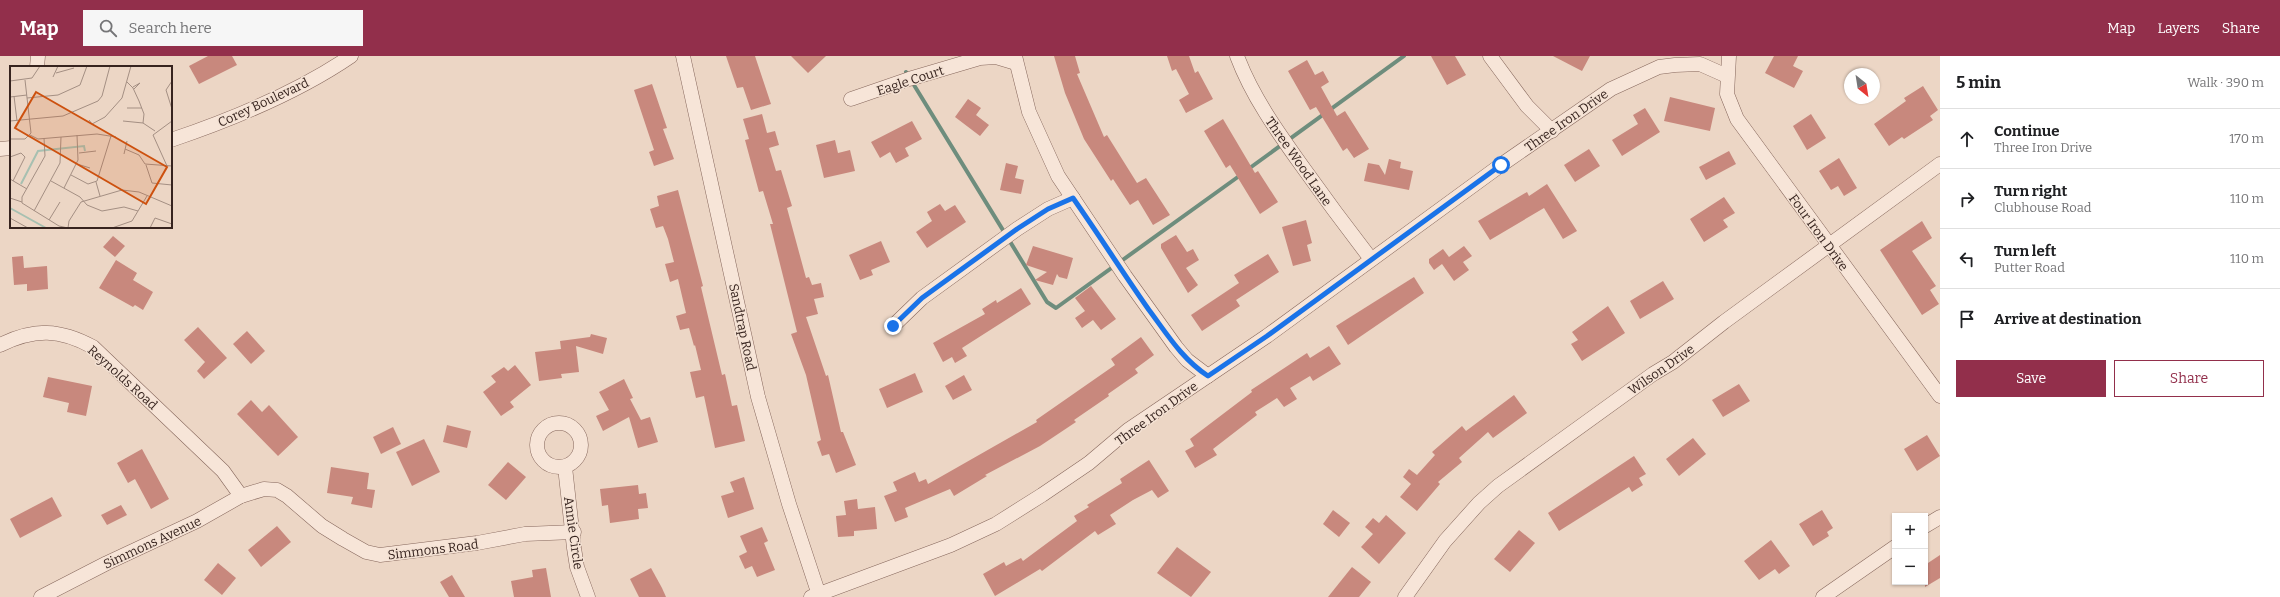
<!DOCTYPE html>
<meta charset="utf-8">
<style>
body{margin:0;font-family:Bitter,serif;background:#f6f6f6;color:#202124}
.controls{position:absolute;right:12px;bottom:12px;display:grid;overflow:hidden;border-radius:0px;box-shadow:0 1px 3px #0004}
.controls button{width:36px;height:36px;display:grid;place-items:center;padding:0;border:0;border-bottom:1px solid #e0e0e0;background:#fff;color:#202124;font:20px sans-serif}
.compass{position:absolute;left:1844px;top:12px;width:36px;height:36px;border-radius:50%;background:#fff;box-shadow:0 1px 3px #0004;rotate:150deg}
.stop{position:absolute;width:12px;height:12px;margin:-9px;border:3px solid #1a73e8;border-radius:50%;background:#fff}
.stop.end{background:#1a73e8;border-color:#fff;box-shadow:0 1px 4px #0008}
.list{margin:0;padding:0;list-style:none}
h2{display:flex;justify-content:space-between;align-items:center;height:52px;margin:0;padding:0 16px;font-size:17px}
h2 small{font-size:13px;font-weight:400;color:#757577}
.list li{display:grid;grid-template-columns:26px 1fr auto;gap:12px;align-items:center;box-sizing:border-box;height:60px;padding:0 16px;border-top:1px solid #e0e0e0}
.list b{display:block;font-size:15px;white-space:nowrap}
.list p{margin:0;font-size:13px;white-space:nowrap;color:#757577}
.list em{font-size:13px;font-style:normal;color:#757577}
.actions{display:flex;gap:8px;padding:12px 16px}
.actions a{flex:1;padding:9px 0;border:1px solid #922f4b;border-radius:0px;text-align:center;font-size:14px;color:#922f4b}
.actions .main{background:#922f4b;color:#fff}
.icon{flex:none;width:22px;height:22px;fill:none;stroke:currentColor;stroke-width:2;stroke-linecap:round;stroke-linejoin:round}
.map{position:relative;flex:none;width:1940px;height:541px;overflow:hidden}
header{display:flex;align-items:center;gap:24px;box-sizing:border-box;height:56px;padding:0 20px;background:#922f4b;color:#fff}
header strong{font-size:19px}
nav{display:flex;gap:22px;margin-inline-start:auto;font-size:14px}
.search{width:280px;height:36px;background:#f6f6f6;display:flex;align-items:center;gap:10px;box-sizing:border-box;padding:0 14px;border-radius:0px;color:#757577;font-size:15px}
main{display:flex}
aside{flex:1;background:#fff}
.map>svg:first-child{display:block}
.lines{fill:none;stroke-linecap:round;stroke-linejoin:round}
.stream{stroke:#6e8d7d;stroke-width:4}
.building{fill:#c8887d}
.minor-casing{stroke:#86675c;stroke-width:15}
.minor{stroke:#f7e5d8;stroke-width:14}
.route{stroke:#1a73e8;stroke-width:5}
.labels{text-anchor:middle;stroke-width:3;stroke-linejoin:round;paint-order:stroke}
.street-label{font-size:13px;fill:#37241f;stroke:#f4e2d4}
.inset-river{fill:none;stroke:#a7c0b1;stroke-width:2}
.inset-road{fill:none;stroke:#a48f83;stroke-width:1}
.view{fill:#cd510f;fill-opacity:0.15;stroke:#cd510f;stroke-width:2}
.inset-edge{fill:none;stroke:#37241f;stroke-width:2}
</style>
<header>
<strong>Map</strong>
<div class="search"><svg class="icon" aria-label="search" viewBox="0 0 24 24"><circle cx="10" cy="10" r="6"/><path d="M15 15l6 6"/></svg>Search here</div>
<nav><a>Map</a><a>Layers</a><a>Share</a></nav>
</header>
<main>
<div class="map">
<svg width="1940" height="541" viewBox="0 0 1940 541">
<rect width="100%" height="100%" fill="#ecd6c5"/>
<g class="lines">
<!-- stream -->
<g class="stream">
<path d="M906 16 1047 246 1056 252 1242 118"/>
<path d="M1247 114 1404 0"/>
</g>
</g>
<!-- building -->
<g class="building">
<path d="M208 0H232L237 9 199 28 189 10Z"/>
<path d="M726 0H755L771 48 751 54 743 31 737 32Z"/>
<path d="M791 0H826L808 17Z"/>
<path d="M1054 0H1075L1080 17 1077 18 1104 81 1107 79 1137 127 1146 122 1170 159 1153 169 1138 144 1130 149 1113 123 1111 125 1084 83 1065 37Z"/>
<path d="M1167 0H1189L1195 17 1198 15 1213 43 1186 57 1179 44 1189 38 1176 13 1172 15Z"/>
<path d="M1431 0H1455L1466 19 1447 29Z"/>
<path d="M1553 0H1590L1582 15Z"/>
<path d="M1774 0H1798L1793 10 1803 15 1794 32 1765 17Z"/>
<path d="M1307 4 1315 19 1323 15 1329 26 1321 31 1337 60 1345 55 1369 93 1354 102 1347 92 1343 95 1316 51 1310 54 1288 15Z"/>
<path d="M652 28 667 72 663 73 674 103 654 110 649 96 654 94 634 34Z"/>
<path d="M1923 30 1938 54 1930 60 1933 64 1904 83 1902 81 1889 90 1874 68 1906 45 1904 42Z"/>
<path d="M1670 41 1715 52 1710 75 1664 65Z"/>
<path d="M968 43 981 52 976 59 989 69 980 80 955 61Z"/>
<path d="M1645 52 1660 76 1622 100 1612 84 1638 68 1633 59Z"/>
<path d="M762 58 767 77 775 75 779 89 769 92 776 115 781 114 792 150 787 152 806 222 809 221 812 229 821 227 824 241 814 243 818 258 806 261 826 320 828 319 841 376H843L856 409 836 417 829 398 822 400 817 386 821 384 806 319 791 278 797 276 770 168H773L763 135 759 136 745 84 749 83 743 63Z"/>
<path d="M1811 58 1826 82 1807 94 1793 70Z"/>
<path d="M1223 63 1255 117 1258 115 1278 146 1260 158 1230 109 1226 112 1204 75Z"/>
<path d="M912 65 922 83 905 92 909 100 896 107 890 96 880 102 871 86Z"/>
<path d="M835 84 838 97 850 94 855 115 824 122 816 89Z"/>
<path d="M1589 93 1600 110 1575 126 1564 109Z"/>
<path d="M1729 95 1736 108 1706 124 1699 111Z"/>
<path d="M1839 102 1857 132 1844 140 1838 130 1831 134 1819 115Z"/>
<path d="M1389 103 1401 106 1400 112 1413 115 1409 134 1364 125 1368 107 1379 109 1385 119Z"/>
<path d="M1006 107 1018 110 1015 122 1024 124 1021 138 1000 134Z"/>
<path d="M1547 128 1577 175 1563 183 1544 152 1490 184 1478 165 1527 136 1529 140Z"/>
<path d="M678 134 703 230 701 231 722 319 725 318 732 350 737 349 745 385 715 392 704 340 696 342 690 316 701 314 695 289 694 290 689 272 680 274 676 260 686 257 678 223 670 226 665 208 674 206 668 183 663 170 656 172 650 153 659 150 657 140Z"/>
<path d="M1724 141 1735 157 1723 164 1728 171 1704 186 1690 163Z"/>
<path d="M940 148 945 155 955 149 966 166 927 192 916 176 932 165 927 156Z"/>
<path d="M1306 164 1312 187 1307 189 1311 205 1293 210 1282 171Z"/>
<path d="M1922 165 1932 182 1912 195 1936 230 1930 234 1939 248 1922 259 1880 194Z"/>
<path d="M1176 179 1187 196 1193 193 1199 204 1186 212 1198 229 1188 237 1161 192V188Z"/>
<path d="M113 180 125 190 115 201 103 191Z"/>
<path d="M881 185 890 206 871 214 873 219 860 224 849 199Z"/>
<path d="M1033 190 1073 202 1067 223 1059 221 1057 218 1053 229 1035 224 1047 216 1026 209Z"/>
<path d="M1464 190 1472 200 1463 206 1469 214 1454 225 1442 208 1434 214 1429 207V203L1443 193 1449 201Z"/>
<path d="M1268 198 1279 216 1236 244 1240 250 1202 275 1191 259 1239 227 1234 219Z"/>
<path d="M23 200 24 212 47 210 48 233 27 235V228L14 229 12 201Z"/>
<path d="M116 204 137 217 133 224 153 236 143 254 135 249 133 251 99 232Z"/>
<path d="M1414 221 1424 237 1348 289 1336 270Z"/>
<path d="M1663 225 1674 243 1640 263 1630 245Z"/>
<path d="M1091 230 1116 263 1101 274 1093 264 1082 272 1075 262 1085 255 1075 242Z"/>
<path d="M1021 232 1031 248 962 292 967 300 955 307 952 301 943 306 933 287 985 258 982 253 996 244 997 247Z"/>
<path d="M1608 250 1625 277 1582 305 1571 288 1578 284 1572 276Z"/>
<path d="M198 271 227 302 204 323 197 315 205 306 184 284Z"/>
<path d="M247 275 265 295 251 308 233 288Z"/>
<path d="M591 278 607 282 603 298 576 290 579 316 561 318 562 322 539 325 535 296 561 293 560 285 590 281Z"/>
<path d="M1141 281 1154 299 1135 313 1138 317 1108 338 1109 340 1074 364 1076 366 1040 390 985 419 987 420 954 440 950 433 905 452 908 461 895 466 884 440 897 435 893 426 915 416 919 426 926 423 928 428 1037 366 1036 364 1115 309 1111 303Z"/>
<path d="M1329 290 1341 308 1313 325 1310 320 1290 332 1297 343 1284 351 1277 342 1255 356 1257 359 1213 393 1217 399 1195 412 1185 395 1194 390 1190 383 1252 336 1251 334 1307 297 1310 302Z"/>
<path d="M515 309 531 329 510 346 514 351 501 360 483 336 496 326 491 320 504 311 508 315Z"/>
<path d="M915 317 923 336 887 352 879 333Z"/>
<path d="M964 319 972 334 953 344 945 330Z"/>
<path d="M48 321 92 330 86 360 67 356 69 347 43 341Z"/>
<path d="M624 323 633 342 630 343 641 364 650 361 658 386 638 392 629 361 603 375 596 360 609 354 599 336Z"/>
<path d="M1739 328 1750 345 1723 361 1712 344Z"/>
<path d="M1514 339 1527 357 1493 382 1488 376 1459 402 1462 406 1438 426 1440 428 1417 455 1400 441 1411 428 1403 421 1409 413 1417 419 1435 399 1432 396 1462 370 1466 375Z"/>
<path d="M251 344 262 356 269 349 298 381 278 400 237 358Z"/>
<path d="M447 369 471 375 467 392 443 386Z"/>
<path d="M393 371 401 388 381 398 373 381Z"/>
<path d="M1927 379 1940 400 1917 415 1904 393Z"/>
<path d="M1693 382 1706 398 1679 420 1666 403Z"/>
<path d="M424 383 440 416 412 430 396 396Z"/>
<path d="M142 393 169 443 151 453 135 423 128 427 117 407Z"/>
<path d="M1634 400 1646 418 1639 422 1643 429 1632 436 1629 431 1559 475 1548 457Z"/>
<path d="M1149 404 1169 435 1158 442 1152 434 1133 444 1110 459 1116 468 1098 479 1095 475 1042 515 1040 513 995 540 983 518 1004 506 1006 510 1021 502 1023 505 1077 465 1074 460 1089 451 1087 449 1122 427 1120 423Z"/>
<path d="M508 406 526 421 506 444 488 429Z"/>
<path d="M331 411 369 417 367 433 375 434 372 452 351 448 353 441 327 437Z"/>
<path d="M744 421 754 453 728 462 721 440 734 436 730 426Z"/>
<path d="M638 429 639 438 646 437 648 452 638 453 639 463 610 467 608 449 602 450 600 433Z"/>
<path d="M52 441 62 460 20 482 10 463Z"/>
<path d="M857 443 858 453 875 451 877 473 854 475V480L838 481 836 460 846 459 844 445Z"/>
<path d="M121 449 127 459 107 469 101 459Z"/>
<path d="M1333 454 1350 467 1339 481 1323 468Z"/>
<path d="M1822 454 1833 472 1827 476 1829 480 1813 490 1799 468Z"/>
<path d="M1386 459 1406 477 1379 508 1361 491 1373 478 1365 471 1373 462 1379 467Z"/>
<path d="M277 470 291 486 261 511 248 494Z"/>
<path d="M762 471 768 485 764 487 775 514 757 521 752 510 745 513 739 500 747 496 740 480Z"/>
<path d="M1519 474 1535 487 1510 516 1494 503Z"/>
<path d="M1771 484 1790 510 1779 518 1775 513 1759 524 1744 505Z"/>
<path d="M1177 491 1211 516 1191 541 1157 517Z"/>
<path d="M1940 499V522L1925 531V509Z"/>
<path d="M218 507 236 522 222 539 204 524Z"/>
<path d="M1352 511 1371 526 1359 541H1328Z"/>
<path d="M546 512 551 541H514L511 525 533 521 532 514Z"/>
<path d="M651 512 662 532 666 541H639L630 523Z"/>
<path d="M452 519 465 541H449L440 526Z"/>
</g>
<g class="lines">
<!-- minor casing -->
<g class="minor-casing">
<g id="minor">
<path d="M683 0 758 341 789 448 819 539"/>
<path d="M1015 0 1029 56 1058 120 1125 220 1176 291 1187 304 1208 320"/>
<path d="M1237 0C1252 40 1277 75 1302 110 1324 141 1347 172 1371 203"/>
<path d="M1490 0 1527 50 1552 75"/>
<path d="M1729 0 1727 38 1737 63 1940 340"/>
<path d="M37 11 38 0"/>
<path d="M851 43 909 23 980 2 996 1 1016 7"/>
<path d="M171 84C233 63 297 37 351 0"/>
<path d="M0 93 11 92"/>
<path d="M893 270 922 242 1017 173 1048 153 1073 142"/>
<path d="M0 289C35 272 60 273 93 291L223 415 241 440"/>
<circle cx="559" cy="389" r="22"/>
<path d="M565 411 574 492 577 511 588 541"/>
<path d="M1925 470 1940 461"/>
<path d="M41 541 107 507 197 465 241 440 264 433 277 434 287 440 322 470 343 483 366 496 380 499 477 487 525 478 574 476"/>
<path d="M811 541 951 489 996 468 1042 439 1089 407 1128 374 1267 280 1501 109 1611 33 1659 11 1675 9 1700 8 1727 20"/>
<path d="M1405 541 1445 485 1479 447 1498 430 1653 318 1673 306 1724 266 1940 108"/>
<path d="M1823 541 1895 491"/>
</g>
</g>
<!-- minor -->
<use href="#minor" class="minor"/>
</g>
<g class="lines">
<!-- route -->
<path class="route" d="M893 270 922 242 1017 173 1048 153 1073 142C1099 179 1123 217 1149 254 1167 278 1182 303 1208 320L1267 280 1501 109"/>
</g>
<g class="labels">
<!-- street labels -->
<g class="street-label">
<text transform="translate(910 24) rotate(-18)" y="5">Eagle Court</text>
<text transform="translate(263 46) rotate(-25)" y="5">Corey Boulevard</text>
<text transform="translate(1566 64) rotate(-35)" y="5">Three Iron Drive</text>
<text transform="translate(1299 105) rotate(55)" y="5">Three Wood Lane</text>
<text transform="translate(1819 176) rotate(54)" y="5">Four Iron Drive</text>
<text transform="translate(743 271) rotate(78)" y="5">Sandtrap Road</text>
<text transform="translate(1661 313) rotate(-35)" y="5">Wilson Drive</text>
<text transform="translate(123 321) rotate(42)" y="5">Reynolds Road</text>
<text transform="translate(1156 357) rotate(-36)" y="5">Three Iron Drive</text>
<text transform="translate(574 477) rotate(82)" y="5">Annie Circle</text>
<text transform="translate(152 486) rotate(-25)" y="5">Simmons Avenue</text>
<text transform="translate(433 493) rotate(-7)" y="5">Simmons Road</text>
</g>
</g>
<!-- overview -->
<g transform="translate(10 10)">
<rect width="162" height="162" fill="#ecd6c5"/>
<path class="inset-river" d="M11 118 28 85 74 80 75 85M0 142 36 162"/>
<path class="inset-road" d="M46 7 64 2M43 11 48 0M0 15 22 12 30 0M162 15 156 24 162 43M117 16 123 22 129 35 134 48 133 57M123 21 130 17 124 23M4 30 7 55M0 31 17 29M17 32 48 29 70 19 77 0M117 42H132M79 54 82 58 95 51 112 32 121 0M0 55 53 50 88 35 92 30 100 0M113 55 133 57 145 65M20 69 28 73 87 68 106 71M34 72 35 90 12 131V137L49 160 58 162M0 73H15L21 67 15 14M115 83 129 89 135 98 162 100M69 87 86 85M114 88 117 75M0 91 11 87 15 91 3 115M67 98 80 102M136 99 142 117 162 119M157 100 143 69 162 55M61 109 78 118 87 115 101 70M0 113 17 123M41 115 70 131 77 139 92 145 114 141 128 145M86 116 90 130M54 122 68 94 67 69M0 132 12 136M24 145 50 97 51 71M0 152 18 162M39 154 50 136M58 162 59 155 71 136 112 124 129 126 162 140M102 162 122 155 137 130M140 162 145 152 162 158"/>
<path class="view" d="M26 26 157 101 136 138 5 62Z"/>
<rect width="162" height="162" class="inset-edge"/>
</g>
</svg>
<div class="controls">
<button>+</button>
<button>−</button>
</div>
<svg class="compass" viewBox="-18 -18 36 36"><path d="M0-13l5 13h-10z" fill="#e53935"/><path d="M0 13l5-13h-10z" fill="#757577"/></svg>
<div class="stop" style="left:1501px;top:109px"></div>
<div class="stop end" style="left:893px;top:270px"></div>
</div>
<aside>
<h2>5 min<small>Walk · 390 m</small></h2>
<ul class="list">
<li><svg class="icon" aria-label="ahead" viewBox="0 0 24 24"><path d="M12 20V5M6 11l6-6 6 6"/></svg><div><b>Continue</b><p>Three Iron Drive</p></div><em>170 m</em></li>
<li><svg class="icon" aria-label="right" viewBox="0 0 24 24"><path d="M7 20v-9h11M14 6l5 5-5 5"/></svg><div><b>Turn right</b><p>Clubhouse Road</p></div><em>110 m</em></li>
<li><svg class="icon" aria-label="left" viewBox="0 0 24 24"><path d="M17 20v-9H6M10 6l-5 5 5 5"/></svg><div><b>Turn left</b><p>Putter Road</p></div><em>110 m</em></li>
<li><svg class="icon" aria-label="arrive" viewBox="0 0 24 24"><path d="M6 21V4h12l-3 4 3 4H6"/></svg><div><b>Arrive at destination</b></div></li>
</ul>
<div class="actions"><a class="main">Save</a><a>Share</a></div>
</aside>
</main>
